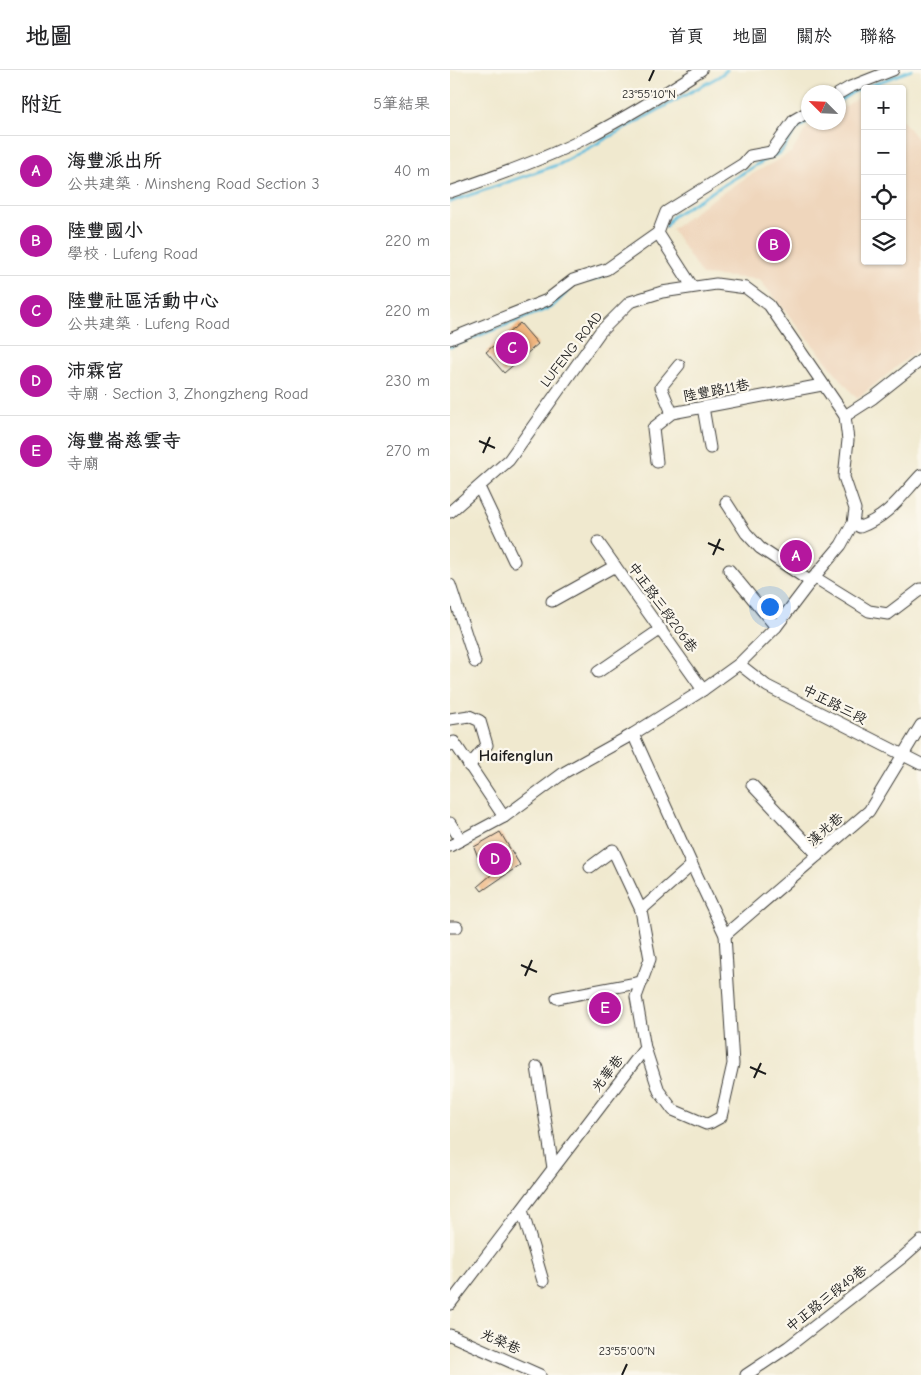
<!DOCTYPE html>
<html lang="zh-TW">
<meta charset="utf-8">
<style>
body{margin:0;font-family:"Comic Neue","LXGW WenKai TC",sans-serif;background:#f6f6f6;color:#202124}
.controls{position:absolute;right:15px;top:15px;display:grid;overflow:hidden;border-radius:5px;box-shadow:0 1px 4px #0004}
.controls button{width:45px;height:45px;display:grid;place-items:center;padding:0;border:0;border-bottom:1px solid #e0e0e0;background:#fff;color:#202124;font:25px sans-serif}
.compass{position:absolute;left:351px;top:15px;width:45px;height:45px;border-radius:50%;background:#fff;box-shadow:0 1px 4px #0004;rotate:294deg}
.you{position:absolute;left:319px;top:536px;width:18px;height:18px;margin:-12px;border:4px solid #fff;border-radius:50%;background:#1a73e8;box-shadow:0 0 0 8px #1a73e833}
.badge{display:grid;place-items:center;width:32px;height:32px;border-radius:50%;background:#b5179e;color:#fff;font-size:16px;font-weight:700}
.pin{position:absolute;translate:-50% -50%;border:2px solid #fff;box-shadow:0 1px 5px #0006}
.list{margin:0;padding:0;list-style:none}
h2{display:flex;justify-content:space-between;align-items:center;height:65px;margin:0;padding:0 20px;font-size:21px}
h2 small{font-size:16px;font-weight:400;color:#757577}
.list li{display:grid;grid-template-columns:32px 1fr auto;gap:15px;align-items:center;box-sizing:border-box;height:70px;padding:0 20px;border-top:1px solid #e0e0e0}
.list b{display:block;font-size:19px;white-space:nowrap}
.list p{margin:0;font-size:16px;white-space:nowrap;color:#757577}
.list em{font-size:16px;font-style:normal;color:#757577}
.icon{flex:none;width:28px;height:28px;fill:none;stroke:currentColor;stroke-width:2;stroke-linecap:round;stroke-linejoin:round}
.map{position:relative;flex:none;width:471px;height:1305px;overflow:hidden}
header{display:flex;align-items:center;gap:30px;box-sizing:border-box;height:70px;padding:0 25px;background:#fff;border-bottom:1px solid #e0e0e0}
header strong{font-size:24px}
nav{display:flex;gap:28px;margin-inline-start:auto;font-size:18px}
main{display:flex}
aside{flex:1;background:#fff}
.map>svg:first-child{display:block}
.built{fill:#efd6bc}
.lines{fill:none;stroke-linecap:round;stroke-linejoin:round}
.stream{stroke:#5dbcdc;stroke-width:3}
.building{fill:#f0b57f}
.minor-casing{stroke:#3c3b37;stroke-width:13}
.minor{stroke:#fff;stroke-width:11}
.ticks{fill:none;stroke:#1c1c1c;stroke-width:2}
.labels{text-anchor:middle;stroke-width:4.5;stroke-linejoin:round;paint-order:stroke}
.street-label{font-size:14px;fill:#1c1c1c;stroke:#fbf7ec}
.quarter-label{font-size:16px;font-weight:bold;fill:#1c1c1c;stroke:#fbf7ec}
.ticks-label{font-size:12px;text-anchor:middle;fill:#1c1c1c;stroke:#fbf7ec;stroke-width:4.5;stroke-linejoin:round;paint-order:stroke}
</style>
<header>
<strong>地圖</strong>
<nav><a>首頁</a><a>地圖</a><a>關於</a><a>聯絡</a></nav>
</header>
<main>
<aside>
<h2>附近<small>5筆結果</small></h2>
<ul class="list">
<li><span class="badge">A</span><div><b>海豐派出所</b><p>公共建築 · Minsheng Road Section 3</p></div><em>40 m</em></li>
<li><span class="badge">B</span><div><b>陸豐國小</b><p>學校 · Lufeng Road</p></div><em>220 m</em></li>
<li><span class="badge">C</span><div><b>陸豐社區活動中心</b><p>公共建築 · Lufeng Road</p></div><em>220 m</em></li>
<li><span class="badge">D</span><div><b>沛霖宮</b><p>寺廟 · Section 3, Zhongzheng Road</p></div><em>230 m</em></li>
<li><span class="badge">E</span><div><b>海豐崙慈雲寺</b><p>寺廟</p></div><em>270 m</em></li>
</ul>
</aside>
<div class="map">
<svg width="471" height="1305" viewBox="0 0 471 1305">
<rect width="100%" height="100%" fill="#fbf7ec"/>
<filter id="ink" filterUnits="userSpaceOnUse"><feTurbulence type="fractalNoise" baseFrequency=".02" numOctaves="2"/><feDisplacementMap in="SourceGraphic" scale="10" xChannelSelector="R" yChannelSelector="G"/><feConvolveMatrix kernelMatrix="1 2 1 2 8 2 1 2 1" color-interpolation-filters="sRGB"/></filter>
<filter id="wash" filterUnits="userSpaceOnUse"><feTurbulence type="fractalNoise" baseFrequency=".0096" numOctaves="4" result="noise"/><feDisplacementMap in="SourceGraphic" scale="20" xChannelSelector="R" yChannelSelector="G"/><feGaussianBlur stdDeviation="1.12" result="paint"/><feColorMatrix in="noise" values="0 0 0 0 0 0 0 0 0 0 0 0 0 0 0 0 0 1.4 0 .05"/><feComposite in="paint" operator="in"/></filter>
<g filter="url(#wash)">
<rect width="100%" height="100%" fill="#f0e9cf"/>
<!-- built -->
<path class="built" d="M415 26V191H452V50L471 74V277L407 329 309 209 252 205 222 159 254 135 297 107 342 82 355 60 368 53 388 52 389 40 408 28Z"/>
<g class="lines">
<!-- stream -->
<g class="stream">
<path d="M388 32 403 22 461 0"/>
<path d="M0 132 110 94 268 7 277 0"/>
<path d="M216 156 223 146 306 95 331 82 345 61 358 51"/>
<path d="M139 211 151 207 156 204"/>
<path d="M0 277 102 237 120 219"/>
</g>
</g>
<g id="blocks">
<!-- building -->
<g class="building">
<path d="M70 253 88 274 54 303 36 282Z"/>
<path d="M50 762 70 795 32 821 28 816 47 800 35 782 28 787 24 777Z"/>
</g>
</g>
</g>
<g filter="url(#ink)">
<use href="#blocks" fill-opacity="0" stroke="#3c3b37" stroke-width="1"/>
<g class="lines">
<!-- minor casing -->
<g class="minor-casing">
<g id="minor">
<path d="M388 24 400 17 443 0"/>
<path d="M0 122C46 106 92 90 136 68 175 48 214 24 251 0"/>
<path d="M208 163 242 216"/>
<path d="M0 269 97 230 123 210 157 199 208 163 216 142 293 94 300 86 321 82 344 50 358 42"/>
<path d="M253 337 260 378"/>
<path d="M222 343 211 317 229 295"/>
<path d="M395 346 423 328 471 290"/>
<path d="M207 392 203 358 222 343 372 315"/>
<path d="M29 417 64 491"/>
<path d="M276 432 296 463 310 478 361 512"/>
<path d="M0 442 59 390 150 262 180 232 212 222 266 214 296 218 319 235 395 346 398 370 394 407 405 439 403 453 391 475 364 507 326 557 289 594 253 620 183 664 115 702 54 747 0 776"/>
<path d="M403 453 410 457C439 446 451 426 471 405"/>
<path d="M148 472 253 620"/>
<path d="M279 500 326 557"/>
<path d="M364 507 419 541 438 544 471 519"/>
<path d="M0 515 25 592"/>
<path d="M102 531 165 496"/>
<path d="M289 594 317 616 471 694"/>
<path d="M148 602 211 559"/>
<path d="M0 649 19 646 30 651 37 675 19 696"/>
<path d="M183 664 242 795 275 865 283 994 271 1047 260 1053 256 1054 223 1040 209 1021 195 978"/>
<path d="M0 675 4 672 54 747"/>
<path d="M302 715 368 785"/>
<path d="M0 753 11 770"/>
<path d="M191 840 242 795"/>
<path d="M0 857H7"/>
<path d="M275 865 419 741 471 655"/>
<path d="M107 928 192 912"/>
<path d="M87 997 103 1098"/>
<path d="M72 1140 93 1211"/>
<path d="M0 1234 195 978 186 927 200 889 191 840 163 780 140 797"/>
<path d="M0 1265 90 1305"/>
<path d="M296 1305 338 1277 453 1187 471 1171"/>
</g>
</g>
<!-- minor -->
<use href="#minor" class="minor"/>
</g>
</g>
<!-- ticks -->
<path class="ticks" d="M199 11 204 0M29 371 45 378M33 383 40 367M258 473 274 480M263 485 270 469M71 895 87 902M75 906 82 890M300 997 316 1004M304 1008 311 993M172 1305 177 1294"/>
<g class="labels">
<!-- street labels -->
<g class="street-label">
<text transform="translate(121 279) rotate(-52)" y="5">LUFENG ROAD</text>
<text transform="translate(266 320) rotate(-11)" y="5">陸豐路11巷</text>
<text transform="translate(213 537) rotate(54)" y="5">中正路三段206巷</text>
<text transform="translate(385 634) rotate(27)" y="5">中正路三段</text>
<text transform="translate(375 759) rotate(-41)" y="5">漢光巷</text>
<text transform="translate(157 1003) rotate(-52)" y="5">光華巷</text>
<text transform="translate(376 1228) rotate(-38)" y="5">中正路三段49巷</text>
<text transform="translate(51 1271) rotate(24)" y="5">光榮巷</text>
</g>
<!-- quarter labels -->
<g class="quarter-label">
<text x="66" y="691">Haifenglun</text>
</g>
</g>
<g class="ticks-label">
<text x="199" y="28">23°55'10"N</text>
<text x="177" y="1285">23°55'00"N</text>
</g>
</svg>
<div class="controls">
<button>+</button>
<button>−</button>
<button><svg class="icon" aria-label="locate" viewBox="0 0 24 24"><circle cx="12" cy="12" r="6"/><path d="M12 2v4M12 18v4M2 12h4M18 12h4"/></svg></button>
<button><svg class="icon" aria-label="layers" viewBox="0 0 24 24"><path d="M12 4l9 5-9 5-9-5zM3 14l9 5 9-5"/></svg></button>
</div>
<svg class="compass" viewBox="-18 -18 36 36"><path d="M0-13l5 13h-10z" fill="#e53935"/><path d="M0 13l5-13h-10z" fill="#757577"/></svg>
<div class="you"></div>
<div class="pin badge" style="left:346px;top:486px">A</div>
<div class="pin badge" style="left:324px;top:175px">B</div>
<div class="pin badge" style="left:62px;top:278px">C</div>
<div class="pin badge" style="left:45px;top:789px">D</div>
<div class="pin badge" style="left:155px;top:938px">E</div>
</div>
</main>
